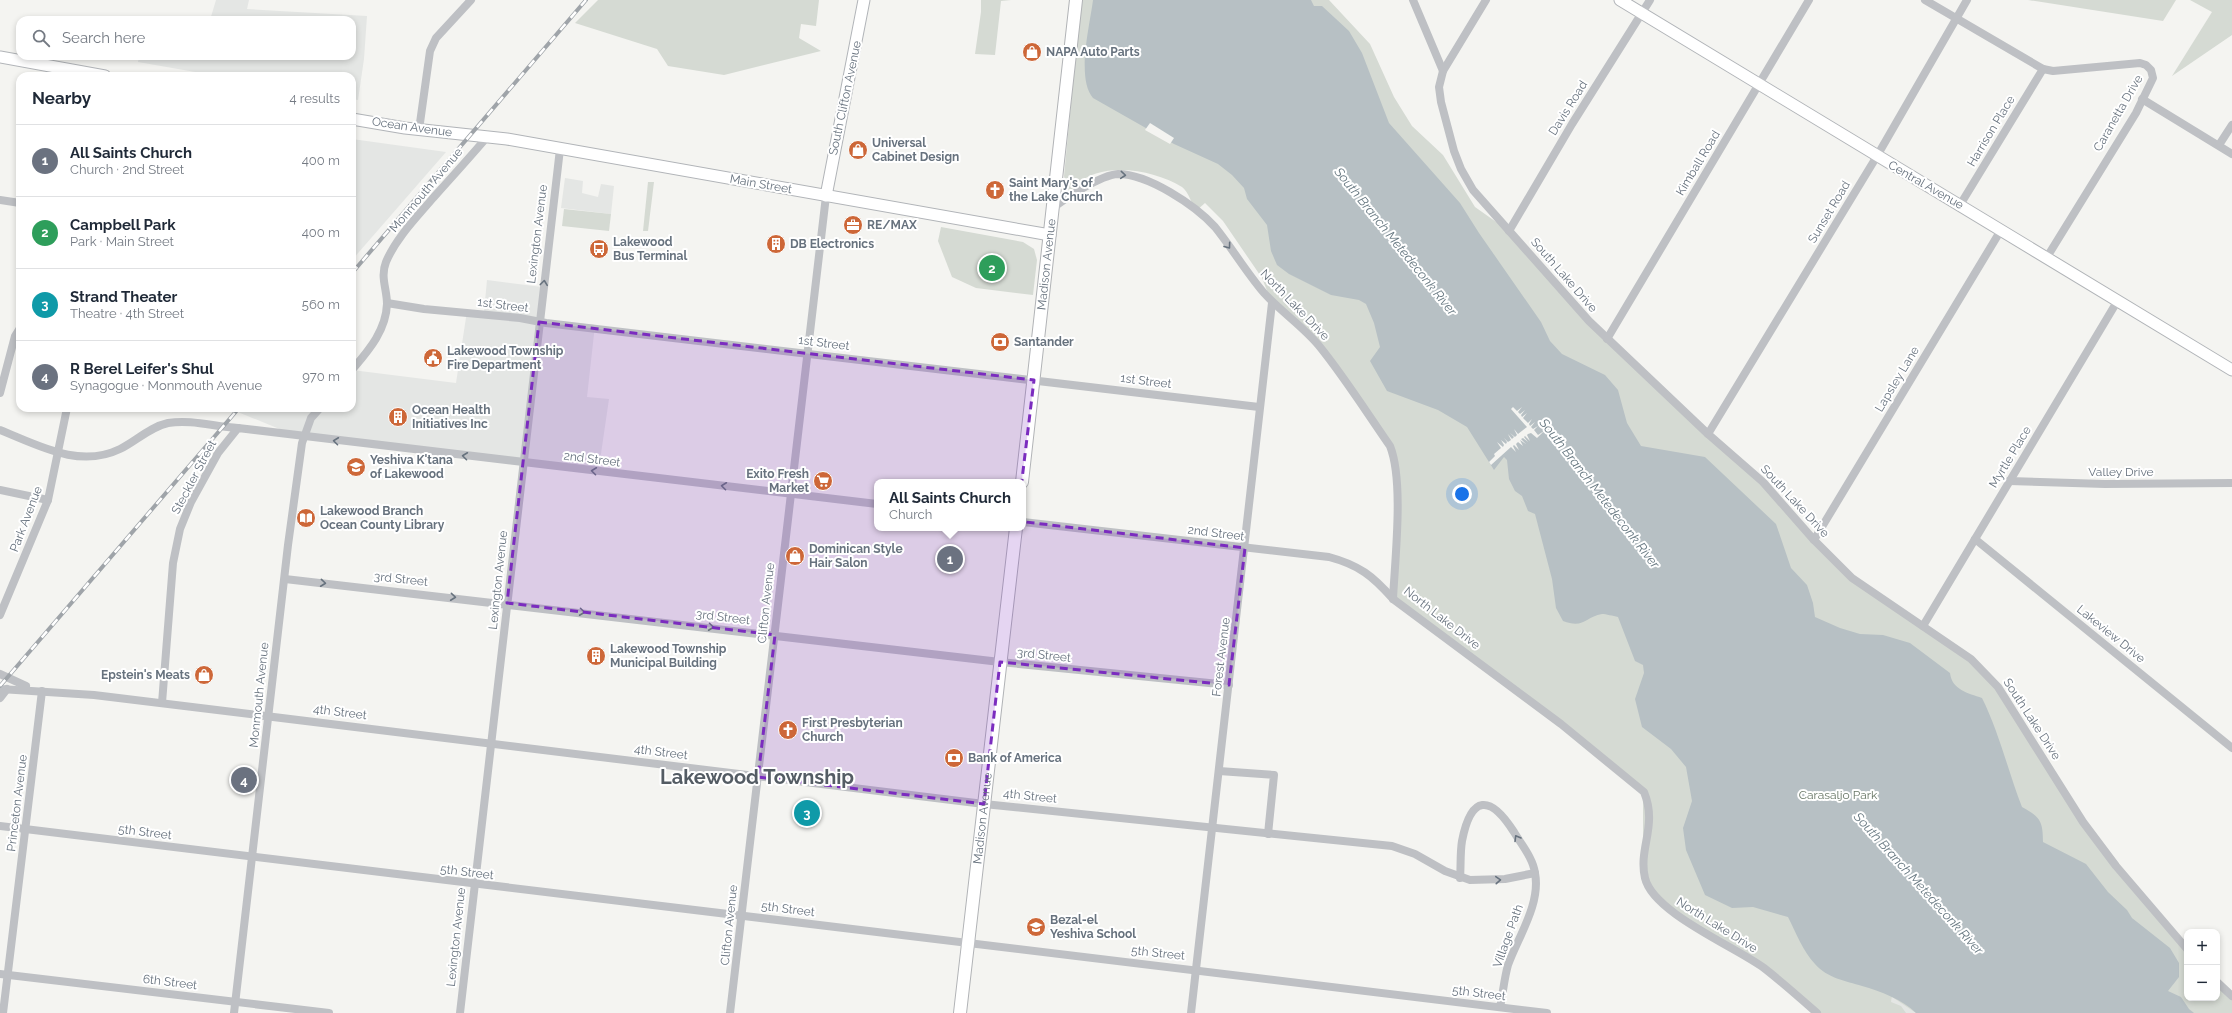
<!DOCTYPE html>
<meta charset="utf-8">
<style>
body{margin:0;font-family:Raleway,sans-serif;background:#f6f6f7;color:#1f2937}
.controls{position:absolute;right:12px;bottom:12px;display:grid;overflow:hidden;border-radius:8px;box-shadow:0 2px 6px #0003}
.controls button{width:36px;height:36px;display:grid;place-items:center;padding:0;border:0;border-bottom:1px solid #e0e1e3;background:#fff;color:#1f2937;font:20px sans-serif}
.you{position:absolute;left:1462px;top:494px;width:14px;height:14px;margin:-10px;border:3px solid #fff;border-radius:50%;background:#1a73e8;box-shadow:0 0 0 6px #1a73e833}
.badge{display:grid;place-items:center;width:26px;height:26px;border-radius:50%;background:#111827;color:#fff;font-size:13px;font-weight:700}
.pin{position:absolute;translate:-50% -50%;border:2px solid #fff;box-shadow:0 1px 4px #0006}
.popup{position:absolute;left:874px;top:479px;width:152px;height:52px;box-sizing:border-box;display:grid;place-content:center;border-radius:8px;background:#fff;filter:drop-shadow(0 1px 3px #0005);font-size:13px;white-space:nowrap;color:#747a83}
.popup b{font-size:15px;color:#1f2937}
.popup::after{content:'';position:absolute;left:50%;top:100%;margin-left:-8px;border:8px solid transparent;border-top-color:#fff}
.list{margin:0;padding:0;list-style:none}
h2{display:flex;justify-content:space-between;align-items:center;height:52px;margin:0;padding:0 16px;font-size:17px}
h2 small{font-size:13px;font-weight:400;color:#747a83}
.list li{display:grid;grid-template-columns:26px 1fr auto;gap:12px;align-items:center;box-sizing:border-box;height:72px;padding:0 16px;border-top:1px solid #e0e1e3}
.list b{display:block;font-size:15px;white-space:nowrap}
.list p{margin:0;font-size:13px;white-space:nowrap;color:#747a83}
.list em{font-size:13px;font-style:normal;color:#747a83}
.icon{flex:none;width:22px;height:22px;fill:none;stroke:currentColor;stroke-width:2;stroke-linecap:round;stroke-linejoin:round}
.map{position:relative;flex:none;width:2232px;height:1013px;overflow:hidden}
.search{position:absolute;background:#fff;box-shadow:0 2px 6px #0003;left:16px;top:16px;width:340px;height:44px;display:flex;align-items:center;gap:10px;box-sizing:border-box;padding:0 14px;border-radius:12px;color:#747a83;font-size:15px}
.panel{position:absolute;background:#fff;box-shadow:0 2px 6px #0003;left:16px;top:72px;width:340px;height:340px;border-radius:12px}
.map>svg:first-child{display:block}
.built{fill:#e4e6e4}
.green{fill:#d5dad3}
.water{fill:#b7c0c4}
.pier{fill:#f4f4f1}
.lines{fill:none;stroke-linecap:round;stroke-linejoin:round}
.major-casing{stroke:#b1b4b8;stroke-width:13}
.highway-casing{stroke:#b1b3b6;stroke-width:14}
.minor{stroke:#bec0c4;stroke-width:8}
.major{stroke:#fff;stroke-width:11}
.highway{stroke:#fff;stroke-width:12}
.rail-casing{stroke:#9fa4a9;stroke-width:4}
.rail{stroke:#fff;stroke-width:2.5;stroke-dasharray:8;stroke-linecap:butt}
.oneway{stroke:#67727e}
.marked{fill:#7b2cbf;fill-opacity:0.2;stroke:#7b2cbf;stroke-width:3;stroke-dasharray:8 5;stroke-linejoin:round}
.labels{text-anchor:middle;stroke-width:4;stroke-linejoin:round;paint-order:stroke}
.poi-label{font-size:12px;font-weight:bold;fill:#67727e;stroke:#fff;text-anchor:start}
.street-label{font-size:12px;fill:#67727e;stroke:#fff}
.park-label{font-size:12px;fill:#677665;stroke:#fff}
.water-label{font-size:13px;font-style:italic;fill:#687982;stroke:#fff}
.town-label{font-size:20px;font-weight:bold;fill:#545c64;stroke:#fff}
</style>
<div class="map">
<svg width="2232" height="1013" viewBox="0 0 2232 1013">
<rect width="100%" height="100%" fill="#f4f4f1"/>
<!-- built -->
<g class="built">
<path d="M216 0H249L247 9 367 16 364 59 358 100 352 99V76H218L138 62 139 56H352V20H210Z"/>
<path d="M352 139 446 152 352 260Z"/>
<path d="M565 178 583 181 582 193 598 197 601 184 614 186 611 214 561 208Z"/>
<path d="M487 280 542 287 539 319 595 325 587 397 609 399 598 474 299 437 228 408H352V370L456 383 467 311 484 312Z"/>
<path d="M1892 997 1915 1011 1916 1013H1888Z"/>
</g>
<!-- green -->
<g class="green">
<path d="M598 0H819L816 26 801 24 799 38 821 51 724 75 668 66 657 49 575 23Z"/>
<path d="M981 0H1011L1001 1 995 55 975 54 981 12Z"/>
<path d="M1081 0H1329L1370 44 1394 97 1412 126 1443 155 1475 207 1509 231 1589 321 1763 482 1852 578 1983 670 2083 822 2187 949V998H2217V982L2232 996V1013H1916L1892 997 1891 1002 1901 1006 1906 1013H1817L1769 973 1665 905 1643 874V791L1393 599 1395 460 1321 348 1272 303 1262 278 1223 221 1205 203 1196 211C1192 204 1188 191 1182 187 1155 170 1102 160 1076 185 1073 188 1071 195 1069 199L1064 176Z"/>
<path d="M2028 0H2176L2163 21Z"/>
<path d="M2190 0H2232V35L2172 76 2212 12Z"/>
<path d="M648 182H654L648 231H643Z"/>
<path d="M564 209 611 214 609 231 562 226Z"/>
<path d="M941 227 1023 242 1034 249 1037 260 1033 295 976 288 952 277 938 241Z"/>
</g>
<!-- water -->
<path class="water" d="M1093 0H1311L1314 6H1322L1349 31 1362 53 1389 123 1460 203 1479 233 1541 322 1550 341 1562 354 1605 375 1618 390 1627 423 1641 446 1705 457 1776 524 1791 568 1807 585 1813 603 1815 617 1840 628 1860 634 1883 635 1910 643 1950 673C1952 690 1968 693 1982 698 1999 732 2008 771 2022 807 2040 817 2043 821 2043 842L2086 864 2108 892 2127 910 2132 918 2170 948 2179 963V977L2168 991 2181 997 2189 1009 2194 1013H1916C1903 1000 1880 991 1862 986 1846 981 1827 978 1815 964 1803 951 1796 933 1788 917L1753 907 1732 908 1705 895 1686 850 1683 828 1692 801 1686 767 1671 749 1642 727 1635 699 1644 673 1643 665 1635 661 1618 617C1613 616 1606 614 1602 614 1585 617 1584 629 1563 621L1556 608 1552 579 1535 514 1528 511 1522 496 1515 491 1509 479 1507 460 1504 457 1494 470 1467 427 1438 410 1387 391 1370 361 1380 347 1374 323 1366 304 1359 300 1331 295 1289 274 1277 265 1271 251 1267 225 1247 199 1244 188 1232 175 1218 164 1174 144 1093 98C1076 78 1090 25 1093 0Z"/>
<!-- pier -->
<g class="pier">
<path d="M1150 123 1174 138 1170 144 1145 130Z"/>
<path d="M1513 407 1517 411 1522 407 1518 412 1520 414 1525 410 1521 415 1522 417 1527 413 1523 418 1528 423 1532 419 1529 424 1530 426 1535 422 1531 427 1533 429 1538 426 1534 430 1538 435 1544 431 1537 438 1531 433 1528 434 1527 435 1530 441 1525 436 1524 437 1528 442 1523 438 1521 439 1526 444 1520 440 1523 446 1518 442 1516 444 1519 450 1514 445 1513 446 1516 452 1511 447 1491 465 1489 462 1495 456 1494 454 1501 448 1497 442 1503 447 1504 445 1501 440 1506 444 1507 442 1504 438 1508 442 1511 440 1508 434 1512 439 1514 437 1510 433 1515 437 1517 435 1514 429 1518 434 1527 427 1511 409Z"/>
</g>
<g class="lines">
<!-- major casing -->
<g class="major-casing">
<g id="major">
<path d="M1620 0 2232 370"/>
<path d="M0 57 105 76"/>
<path d="M352 119 405 128 507 139 1050 235"/>
<path d="M826 196 864 0"/>
</g>
</g>
<!-- highway casing -->
<g class="highway-casing">
<g id="highway">
<path id="s1" d="M1022 482 1076 0"/>
<path id="s2" d="M960 1013 1016 528"/>
</g>
</g>
<!-- minor -->
<g class="minor">
<path d="M1413 0 1443 71 1439 87 1441 102 1454 151 1461 169 1473 190 1589 321 1708 434 1763 482 1814 540 1852 578 1971 659 1998 687 2083 822 2116 866 2187 949"/>
<path d="M1925 0 2043 69 2053 71 2140 63 2146 65 2151 70 2153 78 2136 113 2047 257"/>
<path d="M1443 71 1486 0"/>
<path d="M2142 99 2232 154"/>
<path d="M419 130 430 51 436 38 471 0"/>
<path d="M2219 145 2232 125"/>
<path d="M0 200 20 203"/>
<path d="M1960 205 2043 69"/>
<path d="M1052 209C1065 198 1101 175 1118 174 1148 174 1195 205 1215 227 1232 248 1246 272 1264 293 1281 312 1304 327 1320 347 1345 378 1367 413 1390 446 1404 481 1395 558 1393 599"/>
<path d="M1509 231 1572 124 1650 0"/>
<path d="M387 303 424 309 520 318 546 323 1259 407"/>
<path d="M1607 339 1809 0"/>
<path d="M352 370C368 351 386 331 387 304 387 289 380 277 386 262 396 238 417 217 433 198 452 177 470 157 488 136"/>
<path d="M0 393 15 336 20 328"/>
<path d="M0 430C38 445 79 469 120 449 136 441 150 427 168 423 192 419 215 427 238 428"/>
<path d="M1708 434 1877 156 1967 0"/>
<path d="M2009 481 2105 484 2232 483"/>
<path d="M0 490 48 500"/>
<path d="M1023 522 1329 557C1359 565 1373 576 1393 599L1561 724 1644 792C1658 826 1638 848 1645 878 1653 913 1736 947 1764 968 1782 982 1800 998 1817 1013"/>
<path d="M1975 539 2232 748"/>
<path d="M1814 540 2001 230"/>
<path d="M285 579 1000 662 1229 685"/>
<path d="M0 615 48 500 67 408"/>
<path d="M1923 626 2118 300"/>
<path d="M0 674 26 686"/>
<path d="M0 689 94 695 984 804 1392 846 1415 854 1445 871 1470 880 1505 879 1535 873"/>
<path d="M0 698 7 689"/>
<path d="M162 703 173 563 180 529 191 502 218 453 238 428 877 504"/>
<path d="M1219 771 1274 775 1268 834"/>
<path d="M0 826 1547 1013"/>
<path d="M1460 878C1461 866 1460 853 1462 841 1471 795 1490 794 1514 832 1521 844 1533 858 1535 873 1541 904 1518 937 1508 965 1504 979 1503 994 1500 1007"/>
<path d="M0 974 329 1013"/>
<path d="M2217 982 2232 996"/>
<path d="M3 1013 42 691"/>
<path d="M234 1013 288 545 302 443 311 418 320 408"/>
<path d="M460 1013 560 149"/>
<path d="M730 1013 826 196"/>
<path d="M1191 1013 1272 303"/>
</g>
<!-- major -->
<use href="#major" class="major"/>
<!-- highway -->
<use href="#highway" class="highway"/>
<!-- rail casing -->
<g class="rail-casing">
<g id="rail">
<path d="M352 273 586 0"/>
<path d="M0 686 239 408"/>
</g>
</g>
<!-- rail -->
<use href="#rail" class="rail"/>
</g>
<!-- one-way arrows -->
<defs><path id="oneway-chevron" d="M-2-3.5L2.5 0L-2 3.5" fill="none" stroke-width="1.6" stroke-linecap="round" stroke-linejoin="round"/></defs>
<g class="oneway">
<use href="#oneway-chevron" transform="translate(1123 175) rotate(5)"/>
<use href="#oneway-chevron" transform="translate(1228 246) rotate(54)"/>
<use href="#oneway-chevron" transform="translate(544 283) rotate(-83)"/>
<use href="#oneway-chevron" transform="translate(336 441) rotate(-173)"/>
<use href="#oneway-chevron" transform="translate(465 456) rotate(-173)"/>
<use href="#oneway-chevron" transform="translate(594 471) rotate(-173)"/>
<use href="#oneway-chevron" transform="translate(724 486) rotate(-173)"/>
<use href="#oneway-chevron" transform="translate(323 583) rotate(6)"/>
<use href="#oneway-chevron" transform="translate(453 597) rotate(6)"/>
<use href="#oneway-chevron" transform="translate(582 612) rotate(7)"/>
<use href="#oneway-chevron" transform="translate(711 627) rotate(7)"/>
<use href="#oneway-chevron" transform="translate(1517 838) rotate(-121)"/>
<use href="#oneway-chevron" transform="translate(1498 880) rotate(-4)"/>
</g>
<!-- marked area -->
<path class="marked" d="M539 322 1034 380 1017 521 1245 548 1229 685 1000 662 984 804 758 777 775 635 507 603Z"/>
<!-- icons -->
<defs>
<g id="shop-disc" transform="scale(1)"><circle r="9.5" fill="#cd6738" stroke="#fff"/><path d="M-5-2.5h2.3a2.7 3.5 0 0 1 5.4 0H5L5.5 6h-11ZM-1.5-2.5h3a1.5 2.3 0 0 0-3 0Z" fill="#fff"/></g>
<g id="church-disc" transform="scale(1)"><circle r="9.5" fill="#cd6738" stroke="#fff"/><path d="M-1.2-6h2.4v3.5h3.3v2.4h-3.3V6h-2.4V-.1h-3.3v-2.4h3.3Z" fill="#fff"/></g>
<g id="office-disc" transform="scale(1)"><circle r="9.5" fill="#cd6738" stroke="#fff"/><path d="M-6-3h4V-5.5h4V-3h4V5H-6ZM-1-4.5V-3h2v-1.5ZM-6 0V1H6V0Z" fill="#fff"/></g>
<g id="building-disc" transform="scale(1)"><circle r="9.5" fill="#cd6738" stroke="#fff"/><path d="M-4-6H4V6H1V3H-1V6H-4ZM-2.5-4.3h1.7v1.8h-1.7ZM.8-4.3h1.7v1.8H.8ZM-2.5-1h1.7V.8h-1.7ZM.8-1h1.7V.8H.8Z" fill="#fff"/></g>
<g id="bus-disc" transform="scale(1)"><circle r="9.5" fill="#cd6738" stroke="#fff"/><path d="M-5-6H5V4H4V6H2V4H-2V6H-4V4H-5ZM-3.5-4V0h7V-4ZM-3.5 1.2v1.5H-2V1.2ZM2 1.2v1.5H3.5V1.2Z" fill="#fff"/></g>
<g id="bank-disc" transform="scale(1)"><circle r="9.5" fill="#cd6738" stroke="#fff"/><path d="M-6-4H6V4H-6ZM0-2.3a2.3 2.3 0 1 0 0 4.6a2.3 2.3 0 1 0 0-4.6Z" fill="#fff"/></g>
<g id="civic-disc" transform="scale(1)"><circle r="9.5" fill="#cd6738" stroke="#fff"/><path d="M-.6-6.5H3V-4.5H.6V-3L4-1V1h2V6H-6V1h2V-1L-.6-3ZM-1.2 2.5V6h2.4V2.5Z" fill="#fff"/></g>
<g id="school-disc" transform="scale(1)"><circle r="9.5" fill="#cd6738" stroke="#fff"/><path d="M0-5L7-2L0 1L-7-2ZM-4 1L0 2.5L4 1V4Q0 6-4 4Z" fill="#fff"/></g>
<g id="supermarket-disc" transform="scale(1)"><circle r="9.5" fill="#cd6738" stroke="#fff"/><path d="M-6-5.5h2.5l.6 2H6L4.5 2H-2.5L-4.4-4H-6ZM-1.5 3.2a1.3 1.3 0 1 0 .1 0ZM3 3.2a1.3 1.3 0 1 0 .1 0Z" fill="#fff"/></g>
<g id="library-disc" transform="scale(1)"><circle r="9.5" fill="#cd6738" stroke="#fff"/><path d="M-6-4Q-3-5.5-.7-3.5V5Q-3 3-6 4ZM6-4Q3-5.5 .7-3.5V5Q3 3 6 4Z" fill="#fff"/></g>
</defs>
<g fill-rule="evenodd">
<use href="#shop-disc" x="1032" y="52"/>
<use href="#shop-disc" x="858" y="150"/>
<use href="#church-disc" x="995" y="190"/>
<use href="#office-disc" x="853" y="225"/>
<use href="#building-disc" x="776" y="244"/>
<use href="#bus-disc" x="599" y="249"/>
<use href="#bank-disc" x="1000" y="342"/>
<use href="#civic-disc" x="433" y="358"/>
<use href="#building-disc" x="398" y="417"/>
<use href="#school-disc" x="356" y="467"/>
<use href="#supermarket-disc" x="823" y="481"/>
<use href="#library-disc" x="306" y="518"/>
<use href="#shop-disc" x="795" y="556"/>
<use href="#building-disc" x="596" y="656"/>
<use href="#shop-disc" x="204" y="675"/>
<use href="#church-disc" x="788" y="730"/>
<use href="#bank-disc" x="954" y="758"/>
<use href="#school-disc" x="1036" y="927"/>
</g>
<g class="labels">
<!-- poi labels -->
<g class="poi-label">
<text x="1046" y="56">NAPA Auto Parts</text>
<text x="872" y="147">Universal<tspan x="872" dy="14">Cabinet Design</tspan></text>
<text x="1009" y="187">Saint Mary's of<tspan x="1009" dy="14">the Lake Church</tspan></text>
<text x="867" y="229">RE/MAX</text>
<text x="613" y="246">Lakewood<tspan x="613" dy="14">Bus Terminal</tspan></text>
<text x="790" y="248">DB Electronics</text>
<text x="1014" y="346">Santander</text>
<text x="447" y="355">Lakewood Township<tspan x="447" dy="14">Fire Department</tspan></text>
<text x="412" y="414">Ocean Health<tspan x="412" dy="14">Initiatives Inc</tspan></text>
<text x="370" y="464">Yeshiva K'tana<tspan x="370" dy="14">of Lakewood</tspan></text>
<text x="809" y="478" text-anchor="end">Exito Fresh<tspan x="809" dy="14">Market</tspan></text>
<text x="320" y="515">Lakewood Branch<tspan x="320" dy="14">Ocean County Library</tspan></text>
<text x="809" y="553">Dominican Style<tspan x="809" dy="14">Hair Salon</tspan></text>
<text x="610" y="653">Lakewood Township<tspan x="610" dy="14">Municipal Building</tspan></text>
<text x="190" y="679" text-anchor="end">Epstein's Meats</text>
<text x="802" y="727">First Presbyterian<tspan x="802" dy="14">Church</tspan></text>
<text x="968" y="762">Bank of America</text>
<text x="1050" y="924">Bezal-el<tspan x="1050" dy="14">Yeshiva School</tspan></text>
</g>
<!-- street labels -->
<g class="street-label">
<text transform="translate(845 98) rotate(-78)" y="4">South Clifton Avenue</text>
<text transform="translate(1568 108) rotate(-58)" y="4">Davis Road</text>
<text transform="translate(2118 113) rotate(-60)" y="4">Caranetta Drive</text>
<text transform="translate(412 127) rotate(8)" y="4">Ocean Avenue</text>
<text transform="translate(1991 131) rotate(-59)" y="4">Harrison Place</text>
<text transform="translate(1698 163) rotate(-59)" y="4">Kimball Road</text>
<text transform="translate(761 184) rotate(10)" y="4">Main Street</text>
<text transform="translate(1926 185) rotate(30)" y="4">Central Avenue</text>
<text transform="translate(426 190) rotate(-50)" y="4">Monmouth Avenue</text>
<text transform="translate(1829 212) rotate(-59)" y="4">Sunset Road</text>
<text transform="translate(537 234) rotate(-83)" y="4">Lexington Avenue</text>
<text dy="4" stroke="none"><textPath href="#s1" startOffset="219">Madison Avenue</textPath></text>
<text transform="translate(1564 275) rotate(49)" y="4">South Lake Drive</text>
<text transform="translate(503 305) rotate(7)" y="4">1st Street</text>
<text transform="translate(1295 305) rotate(46)" y="4">North Lake Drive</text>
<text transform="translate(824 343) rotate(7)" y="4">1st Street</text>
<text transform="translate(1897 379) rotate(-59)" y="4">Lapsley Lane</text>
<text transform="translate(1146 381) rotate(7)" y="4">1st Street</text>
<text transform="translate(2010 457) rotate(-59)" y="4">Myrtle Place</text>
<text transform="translate(592 459) rotate(7)" y="4">2nd Street</text>
<text x="2121" y="476">Valley Drive</text>
<text transform="translate(194 477) rotate(-62)" y="4">Steckler Street</text>
<text transform="translate(1795 501) rotate(47)" y="4">South Lake Drive</text>
<text transform="translate(26 519) rotate(-69)" y="4">Park Avenue</text>
<text transform="translate(1216 533) rotate(7)" y="4">2nd Street</text>
<text transform="translate(401 579) rotate(6)" y="4">3rd Street</text>
<text transform="translate(498 580) rotate(-84)" y="4">Lexington Avenue</text>
<text transform="translate(766 603) rotate(-84)" y="4">Clifton Avenue</text>
<text transform="translate(723 617) rotate(7)" y="4">3rd Street</text>
<text transform="translate(1442 618) rotate(38)" y="4">North Lake Drive</text>
<text transform="translate(2111 634) rotate(39)" y="4">Lakeview Drive</text>
<text transform="translate(1044 655) rotate(6)" y="4">3rd Street</text>
<text transform="translate(1221 657) rotate(-83)" y="4">Forest Avenue</text>
<text transform="translate(259 695) rotate(-84)" y="4">Monmouth Avenue</text>
<text transform="translate(340 712) rotate(7)" y="4">4th Street</text>
<text transform="translate(2032 719) rotate(57)" y="4">South Lake Drive</text>
<text transform="translate(661 752) rotate(7)" y="4">4th Street</text>
<text transform="translate(1030 796) rotate(6)" y="4">4th Street</text>
<text transform="translate(17 803) rotate(-83)" y="4">Princeton Avenue</text>
<text dy="4" stroke="none"><textPath href="#s2" startOffset="196">Madison Avenue</textPath></text>
<text transform="translate(145 832) rotate(7)" y="4">5th Street</text>
<text transform="translate(467 872) rotate(7)" y="4">5th Street</text>
<text transform="translate(788 909) rotate(7)" y="4">5th Street</text>
<text transform="translate(729 925) rotate(-84)" y="4">Clifton Avenue</text>
<text transform="translate(1717 925) rotate(32)" y="4">North Lake Drive</text>
<text transform="translate(1508 936) rotate(-70)" y="4">Village Path</text>
<text transform="translate(456 937) rotate(-84)" y="4">Lexington Avenue</text>
<text transform="translate(1158 953) rotate(6)" y="4">5th Street</text>
<text transform="translate(170 982) rotate(7)" y="4">6th Street</text>
<text transform="translate(1479 993) rotate(7)" y="4">5th Street</text>
</g>
<!-- park labels -->
<g class="park-label">
<text x="1838" y="799">Carasaljo Park</text>
</g>
<!-- water labels -->
<g class="water-label">
<text transform="translate(1396 241) rotate(51)" y="5">South Branch Metedeconk River</text>
<text transform="translate(1600 493) rotate(52)" y="5">South Branch Metedeconk River</text>
<text transform="translate(1919 883) rotate(48)" y="5">South Branch Metedeconk River</text>
</g>
<!-- town labels -->
<g class="town-label">
<text x="757" y="784">Lakewood Township</text>
</g>
</g>
</svg>
<div class="controls">
<button>+</button>
<button>−</button>
</div>
<div class="you"></div>
<div class="pin badge" style="left:950px;top:559px;background:#6b7280">1</div>
<div class="popup"><b>All Saints Church</b>Church</div>
<div class="pin badge" style="left:992px;top:268px;background:#2e9e5b">2</div>
<div class="pin badge" style="left:807px;top:813px;background:#0f9aa8">3</div>
<div class="pin badge" style="left:244px;top:780px;background:#6b7280">4</div>
<div class="search"><svg class="icon" aria-label="search" viewBox="0 0 24 24"><circle cx="10" cy="10" r="6"/><path d="M15 15l6 6"/></svg>Search here</div>
<section class="panel">
<h2>Nearby<small>4 results</small></h2>
<ul class="list">
<li><span class="badge" style="background:#6b7280">1</span><div><b>All Saints Church</b><p>Church · 2nd Street</p></div><em>400 m</em></li>
<li><span class="badge" style="background:#2e9e5b">2</span><div><b>Campbell Park</b><p>Park · Main Street</p></div><em>400 m</em></li>
<li><span class="badge" style="background:#0f9aa8">3</span><div><b>Strand Theater</b><p>Theatre · 4th Street</p></div><em>560 m</em></li>
<li><span class="badge" style="background:#6b7280">4</span><div><b>R Berel Leifer's Shul</b><p>Synagogue · Monmouth Avenue</p></div><em>970 m</em></li>
</ul>
</section>
</div>
